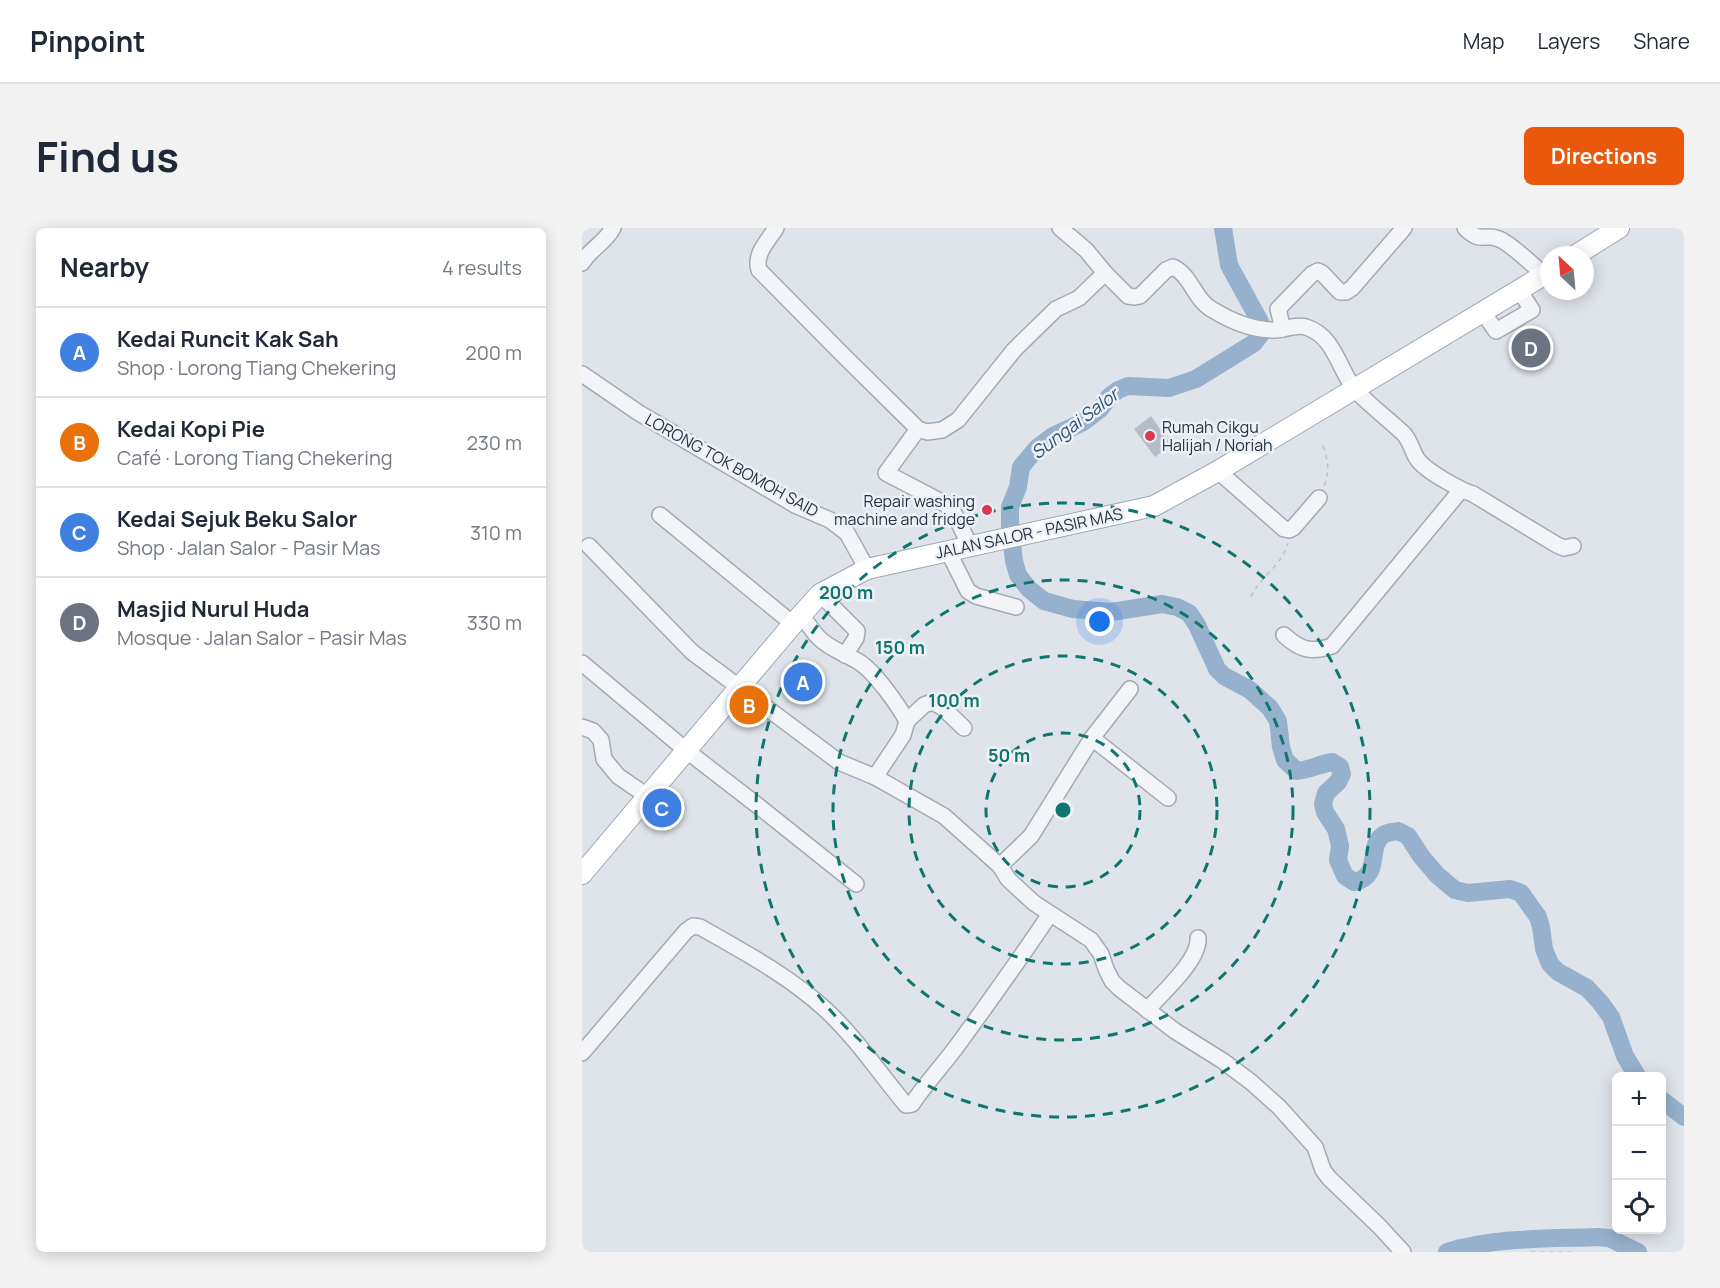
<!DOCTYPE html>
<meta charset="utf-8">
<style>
body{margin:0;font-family:Manrope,sans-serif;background:#f2f2f3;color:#1f2937}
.controls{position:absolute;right:18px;bottom:18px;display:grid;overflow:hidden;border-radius:9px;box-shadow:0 3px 15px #0003}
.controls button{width:54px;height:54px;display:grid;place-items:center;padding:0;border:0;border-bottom:2px solid #e0e1e3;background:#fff;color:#1f2937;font:30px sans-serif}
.compass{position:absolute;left:958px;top:18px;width:54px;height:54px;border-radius:50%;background:#fff;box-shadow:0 3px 15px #0003;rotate:334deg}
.you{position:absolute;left:518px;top:394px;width:21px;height:21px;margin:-15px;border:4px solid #fff;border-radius:50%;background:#1a73e8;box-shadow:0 0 0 9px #1a73e833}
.badge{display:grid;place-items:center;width:39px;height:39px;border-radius:50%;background:#ea580c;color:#fff;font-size:20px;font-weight:700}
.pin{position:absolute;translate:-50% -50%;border:3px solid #fff;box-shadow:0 2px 6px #0006}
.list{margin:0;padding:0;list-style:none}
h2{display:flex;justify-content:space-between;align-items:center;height:78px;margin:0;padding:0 24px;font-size:26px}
h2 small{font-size:20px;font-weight:400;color:#747a83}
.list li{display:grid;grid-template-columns:39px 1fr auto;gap:18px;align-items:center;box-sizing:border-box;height:90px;padding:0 24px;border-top:2px solid #e0e1e3}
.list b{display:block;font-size:22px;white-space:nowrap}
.list p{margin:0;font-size:20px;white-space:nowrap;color:#747a83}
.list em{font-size:20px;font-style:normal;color:#747a83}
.icon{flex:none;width:33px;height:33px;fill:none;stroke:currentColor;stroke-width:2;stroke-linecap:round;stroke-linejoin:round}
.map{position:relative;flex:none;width:1102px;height:1024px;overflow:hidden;border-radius:9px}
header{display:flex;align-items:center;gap:36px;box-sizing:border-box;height:84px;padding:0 30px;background:#fff;border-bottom:2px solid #e0e1e3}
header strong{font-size:28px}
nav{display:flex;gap:33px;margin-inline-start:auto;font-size:21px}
.intro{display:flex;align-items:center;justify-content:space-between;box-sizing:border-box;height:144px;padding:0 36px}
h1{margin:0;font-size:42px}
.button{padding:15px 27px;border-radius:9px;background:#ea580c;color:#fff;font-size:21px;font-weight:700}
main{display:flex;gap:36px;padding:0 36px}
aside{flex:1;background:#fff;border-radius:9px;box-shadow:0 3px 15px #0003}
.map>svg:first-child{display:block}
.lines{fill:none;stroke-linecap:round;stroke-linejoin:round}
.river{stroke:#96b1cd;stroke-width:18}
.building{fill:#b5bcc7}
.minor-casing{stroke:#a4aab4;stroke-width:18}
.major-casing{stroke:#9da7b6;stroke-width:22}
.path{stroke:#bdc1c8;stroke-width:1.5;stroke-dasharray:4.5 4.5;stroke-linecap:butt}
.minor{stroke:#f2f4f7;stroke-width:15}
.major{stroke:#fff;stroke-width:20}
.ring{fill:none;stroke:#0f766e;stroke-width:3;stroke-dasharray:10 8}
.poi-dot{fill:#db3751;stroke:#eef2f7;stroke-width:2}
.labels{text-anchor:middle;stroke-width:5;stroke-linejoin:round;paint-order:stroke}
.poi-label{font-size:16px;fill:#263142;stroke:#eef2f7;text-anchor:start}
.street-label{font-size:16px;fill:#263142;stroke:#eef2f7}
.water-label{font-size:18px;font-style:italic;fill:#2c507a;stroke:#eef2f7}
.centre{fill:#0f766e;stroke:#eef2f7;stroke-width:3}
.ring-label{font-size:18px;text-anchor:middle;font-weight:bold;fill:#0f766e;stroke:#eef2f7;stroke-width:5;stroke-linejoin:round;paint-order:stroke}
</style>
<header>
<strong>Pinpoint</strong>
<nav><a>Map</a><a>Layers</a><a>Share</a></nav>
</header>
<div class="intro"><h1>Find us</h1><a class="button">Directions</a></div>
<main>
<aside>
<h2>Nearby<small>4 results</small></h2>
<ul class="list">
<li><span class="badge" style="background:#3f7fe0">A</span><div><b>Kedai Runcit Kak Sah</b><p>Shop · Lorong Tiang Chekering</p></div><em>200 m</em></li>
<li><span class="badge" style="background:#e8710a">B</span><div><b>Kedai Kopi Pie</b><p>Café · Lorong Tiang Chekering</p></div><em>230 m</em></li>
<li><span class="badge" style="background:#3f7fe0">C</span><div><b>Kedai Sejuk Beku Salor</b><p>Shop · Jalan Salor - Pasir Mas</p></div><em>310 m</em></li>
<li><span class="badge" style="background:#6b7280">D</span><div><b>Masjid Nurul Huda</b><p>Mosque · Jalan Salor - Pasir Mas</p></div><em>330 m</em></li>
</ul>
</aside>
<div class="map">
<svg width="1102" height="1024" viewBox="0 0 1102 1024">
<rect width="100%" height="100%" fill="#dfe3ea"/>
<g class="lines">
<!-- river -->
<g class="river">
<path d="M641 0 647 37 677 92 679 97V106L672 115 614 151 587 160 546 158 536 162 527 169 518 181 501 194 471 208 455 220 439 239 436 259 428 279V297L432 333 436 347 447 361 462 373 491 381 529 384 580 376 595 379 607 385 615 397 635 441 642 448 668 462 688 480 696 493 699 519 703 532 715 543C727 542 738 536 750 534L758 539 760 546 756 554 744 565 741 576 743 584 754 601 758 618 756 632 763 648 772 654C801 648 784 619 801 607 806 604 811 604 816 603L826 608 839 628 855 647 873 662 886 665 928 661 939 665 956 689 959 699 962 721 968 736 976 744 1005 760 1018 774 1029 789 1043 828 1055 848"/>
<path d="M1080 872 1102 889"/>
<path d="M865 1024C913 1009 966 1011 1016 1009L1027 1010 1056 1024"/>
</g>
</g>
<!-- building -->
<g class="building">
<path d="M954 104 955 114H961L963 130H950L947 125H937L936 105Z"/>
<path d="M569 188 589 217 573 229 552 201Z"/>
</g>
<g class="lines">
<!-- minor casing -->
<g class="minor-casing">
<g id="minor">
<path d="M194 0C186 13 172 26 177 42L261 127 336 201 345 204 360 202 376 192 432 122 474 81 497 70 523 45"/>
<path d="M478 0 504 22 523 45 546 68 553 69 558 68 584 42 591 39C609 47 613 73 631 82 649 93 670 102 692 102 702 102 713 96 724 99 753 108 757 143 774 163 789 178 807 192 822 206 829 214 830 224 836 232 844 243 878 262 891 266L975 317 982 320 991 318"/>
<path d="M883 0C899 16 902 5 917 11 928 15 952 38 962 47"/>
<path d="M0 35C9 20 22 16 31 0"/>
<path d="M901 84 914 103 950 82 937 62"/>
<path d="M701 101 696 81 730 46 736 43 740 45 758 64H764L770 60 822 0"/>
<path d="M0 146 57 185 213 277 248 292 265 305 285 341"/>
<path d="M336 201 304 245 365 277 370 281 388 318"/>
<path d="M636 243 702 301 707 302 711 300 737 270"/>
<path d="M78 287 211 396"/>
<path d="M7 318 110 424 257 534 293 549 362 588 418 638 426 651 452 675 509 712 519 726 524 741 530 753 537 760 593 803 641 833 669 854 697 879 733 919 741 942 747 950 797 998 821 1024"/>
<path d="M366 323 386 363 394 368 434 379"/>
<path d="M238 366 275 403 274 410 263 427"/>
<path d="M219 387C225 394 230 403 237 410 248 421 264 426 277 434 293 444 316 477 325 493"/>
<path d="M702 407C718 422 729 425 750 418L879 262"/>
<path d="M0 435 105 523 175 577 274 656"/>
<path d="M0 499 11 503 19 512 22 531 36 548 65 568"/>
<path d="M510 510 586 570"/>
<path d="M293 549 321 507 325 493 342 477 350 474 360 479 382 500"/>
<path d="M418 638 449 608 510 510 548 461"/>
<path d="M565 782C579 766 618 732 616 710"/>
<path d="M0 825 104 703 111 698 118 699C162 724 207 748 244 782 275 811 298 846 324 877L330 876C344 855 361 837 375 818 407 774 438 731 468 686"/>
</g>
</g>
<!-- major casing -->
<g class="major-casing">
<g id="major">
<path d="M994 27 1037 0"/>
<path d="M0 646 211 396 238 366 285 341 572 278 636 243 967 44"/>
</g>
</g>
<!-- path -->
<g class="path">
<path d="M741 218C746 231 748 244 742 258"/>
<path d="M669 369C678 349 701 336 706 315"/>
<path d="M949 1024H992"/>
</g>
<!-- minor -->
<use href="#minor" class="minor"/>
<!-- major -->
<use href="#major" class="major"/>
</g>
<!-- distance rings -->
<g class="ring">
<circle cx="481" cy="582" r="77"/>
<circle cx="481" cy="582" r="154"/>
<circle cx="481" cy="582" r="230"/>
<circle cx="481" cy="582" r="307"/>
</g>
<!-- markers -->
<g class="poi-dot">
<circle cx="568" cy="208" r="6"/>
<circle cx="405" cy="282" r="6"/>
</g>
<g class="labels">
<!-- poi labels -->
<g class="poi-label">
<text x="580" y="205">Rumah Cikgu<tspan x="580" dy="18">Halijah / Noriah</tspan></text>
<text x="393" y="279" text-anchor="end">Repair washing<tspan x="393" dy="18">machine and fridge</tspan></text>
</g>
<!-- street labels -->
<g class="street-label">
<text transform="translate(150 237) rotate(29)" y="6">LORONG TOK BOMOH SAID</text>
<text transform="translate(447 305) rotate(-12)" y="6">JALAN SALOR - PASIR MAS</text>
</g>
<!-- water labels -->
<g class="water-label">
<text transform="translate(493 196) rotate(-37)" y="6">Sungai Salor</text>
</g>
</g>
<circle cx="481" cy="582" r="9" class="centre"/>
<g class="ring-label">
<text x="264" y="371">200 m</text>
<text x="318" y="426">150 m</text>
<text x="372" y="479">100 m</text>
<text x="427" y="534">50 m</text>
</g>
</svg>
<div class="controls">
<button>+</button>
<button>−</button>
<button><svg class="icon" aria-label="locate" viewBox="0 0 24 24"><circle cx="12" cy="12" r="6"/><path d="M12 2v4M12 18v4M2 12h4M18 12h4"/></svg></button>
</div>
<svg class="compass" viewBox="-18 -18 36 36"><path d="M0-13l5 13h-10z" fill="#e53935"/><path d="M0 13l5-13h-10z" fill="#747a83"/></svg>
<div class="you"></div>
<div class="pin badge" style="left:221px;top:454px;background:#3f7fe0">A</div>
<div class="pin badge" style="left:167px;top:477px;background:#e8710a">B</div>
<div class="pin badge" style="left:80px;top:580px;background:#3f7fe0">C</div>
<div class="pin badge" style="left:949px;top:120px;background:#6b7280">D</div>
</div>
</main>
